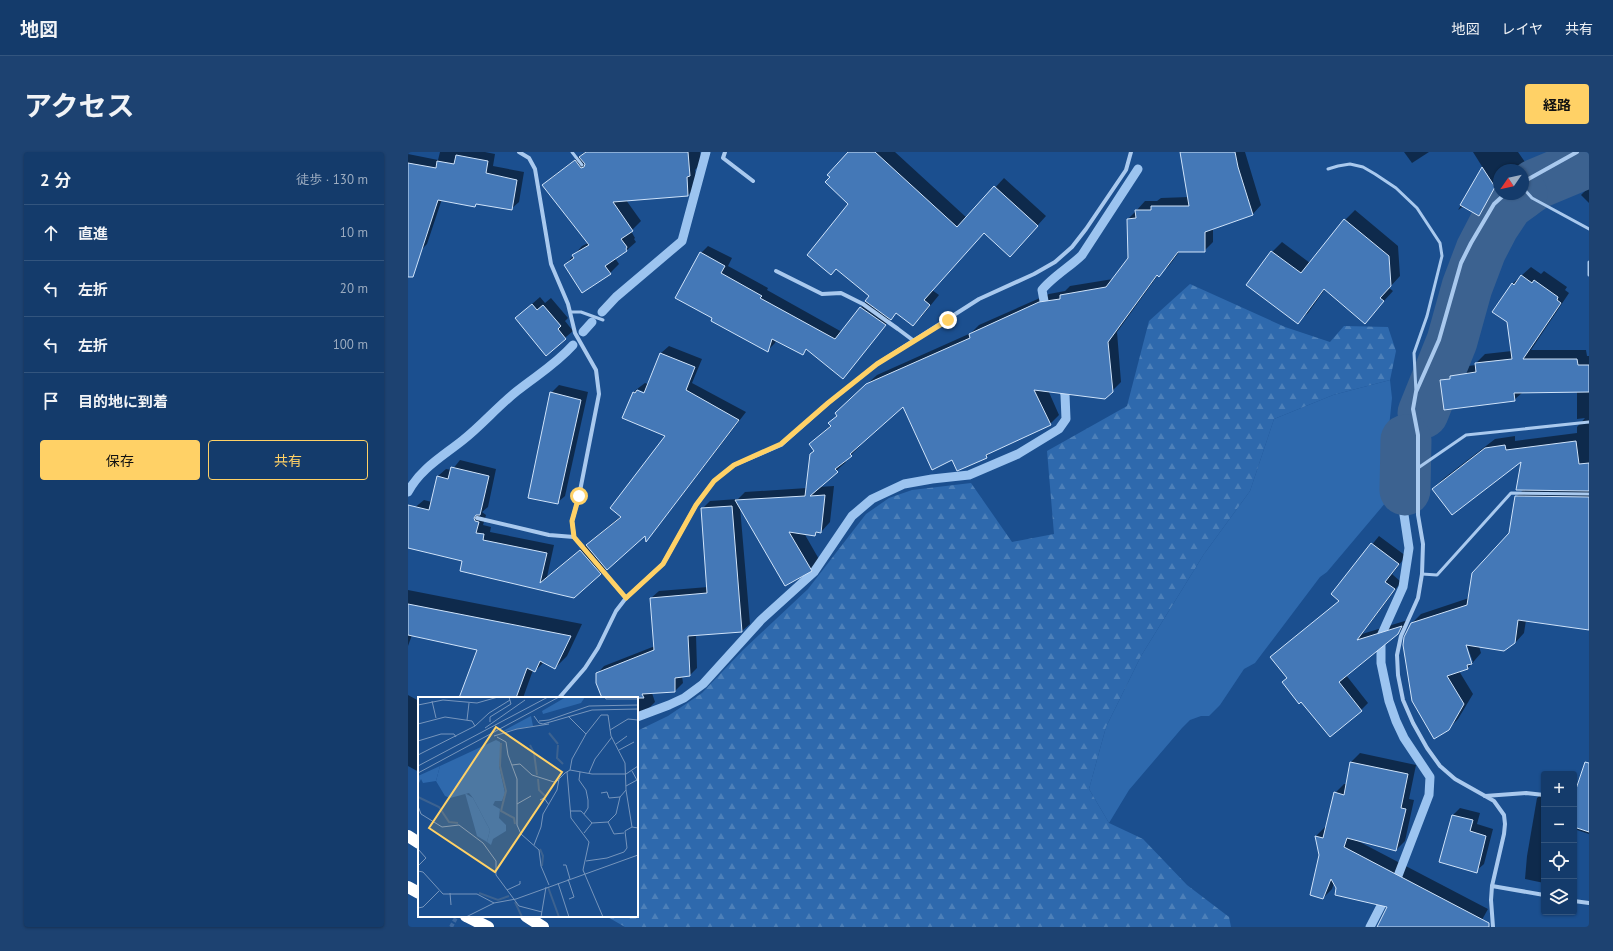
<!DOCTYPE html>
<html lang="ja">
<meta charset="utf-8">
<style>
body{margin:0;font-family:"PT Sans","Noto Sans JP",sans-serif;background:#1d4271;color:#f1f3f6}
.controls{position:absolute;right:12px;bottom:12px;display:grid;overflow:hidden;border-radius:4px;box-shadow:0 1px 3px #0004}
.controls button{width:36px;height:36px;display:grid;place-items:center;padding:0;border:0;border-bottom:1px solid #33557e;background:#143b6b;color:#f1f3f6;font:20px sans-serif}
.compass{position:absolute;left:1085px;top:12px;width:36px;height:36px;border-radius:50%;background:#143b6b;box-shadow:0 1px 3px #0004;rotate:236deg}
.stop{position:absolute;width:12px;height:12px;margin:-9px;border:3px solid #ffd166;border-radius:50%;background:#fff}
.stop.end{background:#ffd166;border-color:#fff;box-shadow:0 1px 4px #0008}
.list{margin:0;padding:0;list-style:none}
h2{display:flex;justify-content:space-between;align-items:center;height:52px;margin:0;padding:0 16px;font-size:17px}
h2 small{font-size:13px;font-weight:400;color:#9dadc1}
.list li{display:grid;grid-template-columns:26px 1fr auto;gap:12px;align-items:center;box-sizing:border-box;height:56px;padding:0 16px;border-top:1px solid #33557e}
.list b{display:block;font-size:15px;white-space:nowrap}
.list em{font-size:13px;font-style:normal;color:#9dadc1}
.actions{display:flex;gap:8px;padding:12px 16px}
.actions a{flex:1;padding:9px 0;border:1px solid #ffd166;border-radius:4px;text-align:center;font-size:14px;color:#ffd166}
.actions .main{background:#ffd166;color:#111}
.icon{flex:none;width:22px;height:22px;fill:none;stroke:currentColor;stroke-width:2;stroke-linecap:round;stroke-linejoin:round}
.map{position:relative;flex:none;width:1181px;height:775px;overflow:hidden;border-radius:4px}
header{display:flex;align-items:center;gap:24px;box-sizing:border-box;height:56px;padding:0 20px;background:#143b6b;border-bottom:1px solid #33557e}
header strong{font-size:19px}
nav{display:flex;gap:22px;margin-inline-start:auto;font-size:14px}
.intro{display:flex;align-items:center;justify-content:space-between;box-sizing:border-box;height:96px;padding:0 24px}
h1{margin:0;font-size:28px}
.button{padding:10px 18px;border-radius:4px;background:#ffd166;color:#111;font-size:14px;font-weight:700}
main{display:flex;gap:24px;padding:0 24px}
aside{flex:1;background:#143b6b;border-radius:4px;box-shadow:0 1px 3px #0004}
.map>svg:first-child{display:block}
.grass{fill:#2e69ad}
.forest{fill:url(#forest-firs)}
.shadow{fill:#0007;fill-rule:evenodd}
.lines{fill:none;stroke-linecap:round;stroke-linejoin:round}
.stream{stroke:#9cc4f0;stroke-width:9}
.river{stroke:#3c6290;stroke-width:51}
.building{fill:#4478b7;stroke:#cfe3fa}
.street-tunnel{stroke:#3d69a0;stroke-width:4;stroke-dasharray:4 2;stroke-linecap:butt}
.lane{stroke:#a9c9ee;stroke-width:3}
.street{stroke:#a9c9ee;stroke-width:4}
.highway{stroke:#fff;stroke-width:12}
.route{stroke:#ffd166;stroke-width:5}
.inset-river{fill:none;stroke:#3c6290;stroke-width:2}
.inset-road{fill:none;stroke:#7695bc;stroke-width:1}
.view{fill:#ffd166;fill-opacity:0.15;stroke:#ffd166;stroke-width:2}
.inset-edge{fill:none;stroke:#fff;stroke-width:2}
</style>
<header>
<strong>地図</strong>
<nav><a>地図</a><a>レイヤ</a><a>共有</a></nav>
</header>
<div class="intro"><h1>アクセス</h1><a class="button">経路</a></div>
<main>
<aside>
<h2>2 分<small>徒歩 · 130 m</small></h2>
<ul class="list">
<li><svg class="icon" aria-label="ahead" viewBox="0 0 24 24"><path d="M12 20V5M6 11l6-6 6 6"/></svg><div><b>直進</b></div><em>10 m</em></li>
<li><svg class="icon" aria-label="left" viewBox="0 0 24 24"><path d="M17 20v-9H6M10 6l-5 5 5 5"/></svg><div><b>左折</b></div><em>20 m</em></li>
<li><svg class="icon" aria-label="left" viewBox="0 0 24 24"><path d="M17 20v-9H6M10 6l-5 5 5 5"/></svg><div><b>左折</b></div><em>100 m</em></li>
<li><svg class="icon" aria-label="arrive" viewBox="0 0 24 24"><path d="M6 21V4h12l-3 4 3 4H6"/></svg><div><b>目的地に到着</b></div></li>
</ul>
<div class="actions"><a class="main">保存</a><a>共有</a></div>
</aside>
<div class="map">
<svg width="1181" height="775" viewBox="0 0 1181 775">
<defs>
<pattern id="forest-firs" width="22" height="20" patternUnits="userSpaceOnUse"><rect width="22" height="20" fill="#2e69ad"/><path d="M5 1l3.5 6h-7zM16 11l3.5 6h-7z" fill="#4d80b9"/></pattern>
</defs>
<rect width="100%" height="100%" fill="#1b4f8f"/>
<!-- grass -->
<path class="grass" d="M982 228 984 246 980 285 986 302 984 343 919 420 912 425 847 511 836 517 812 553 801 564H793L782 568 774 576 721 638 701 671 681 637 698 575 733 504 796 402 842 339 866 267 925 243Z"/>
<!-- forest -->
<path class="forest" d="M782 132 877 175 922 190 936 174 980 175 988 199 982 228 925 243 866 267 842 339 796 402 733 504 698 575 681 637 701 671 735 687 779 733 821 765 823 775H217L198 764H229V579L260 564 294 541 335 498 400 437 458 362 481 346 504 338 563 331 604 390 646 382 639 299 719 254 741 169Z"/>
<!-- shadow -->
<g class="shadow">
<path d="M32 0H77L87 2 85 14 116 20 111 50 103 57 69 51 67 54 34 47 19 92 12 99 0 96V2L30 8Z"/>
<path d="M177 0H292L293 11 287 18 289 34 280 43 218 48 233 69 223 79 227 86 226 87 228 90 219 98 207 106 211 112 202 121 157 113 174 94 180 91 135 34 144 25Z"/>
<path d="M441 0H487L559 66 596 26 638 64 611 94 576 80 524 138 531 143 514 164 505 173 488 160 435 225 400 197 394 202 368 188 367 191 360 198 306 166 293 101 300 94 324 106 320 114 360 136 359 138 434 180 462 144 442 51Z"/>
<path d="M773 0H837L853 53 844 63 805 76V90L796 99H772L760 115 750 123 709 180 713 230 704 239 640 238 651 263 642 272 584 299 578 305 545 307 496 253 451 293 452 294 437 309 438 310 410 335 426 334 422 370 413 380 410 379 407 383 396 381 412 409 403 418 332 355 342 472 334 479 288 483 289 516 282 523 274 524 275 531 267 539 244 541 247 550 240 557 229 561V546H195L189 522 196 514 247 494 243 446 251 439 300 435 294 357 302 349 330 347 337 340 399 336 412 283 423 273 437 252 469 223 563 181 571 173 641 142 657 139 662 134 705 127 721 106 720 67 728 59 737 49H749L753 46 781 45Z"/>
<path d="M996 0H1021L1004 11Z"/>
<path d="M1065 0H1110L1117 10 1110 18H1091V33L1079 54 1071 63 1056 54 1050 58 1075 16Z"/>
<path d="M1181 35V51L1173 43Z"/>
<path d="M947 58 990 94 992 124 981 136 985 139 957 170 917 137 900 161 890 170 864 100 874 90 902 111 937 68Z"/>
<path d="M1123 115 1133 122 1136 119 1159 135 1157 138 1161 141 1123 198H1178L1179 204H1181V477L1118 468 1116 481 1107 491 1071 494 1073 501 1060 516 1051 519 1065 542 1050 567 1040 577 1003 472 1013 462 1061 446 1102 382 1108 345 1116 337 1115 307 1025 337 1035 327 1087 287 1107 284V289L1169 281V275L1177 266 1169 267V239L1115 240 1106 248 1033 229 1042 219H1049L1052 215 1068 213V211L1077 202 1104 199V132ZM1055 488H1057L1065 510H1063Z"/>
<path d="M132 145 137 151 143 146 160 166 157 169 165 179 138 202 108 166Z"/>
<path d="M261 194 294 207 284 231 338 260 245 381 238 388V382L166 445 56 408 0 395V361L16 348 24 350 30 324 38 317 44 318 52 308 88 317 80 355 74 360 78 363 75 373 83 375 82 380 146 393 139 425 213 364 258 284 225 241 229 237V239L240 243 241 242 229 237 237 231 240 232 253 201Z"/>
<path d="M151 233 180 240 157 344 149 351 143 241Z"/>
<path d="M971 384 998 404 984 422 993 430 954 482 1000 468 997 474 989 482 938 523 960 551 953 558 880 526 932 448 924 442Z"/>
<path d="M0 438 174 472 159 504 147 516 136 510 127 519 125 518 115 546H52L70 497 4 483 0 494Z"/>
<path d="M0 543 11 549V620L0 614Z"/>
<path d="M952 601 1008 613 1001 647 1006 648 997 689 988 698 948 688 1080 757 1070 775H970L980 754 929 736 926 731 924 737 915 746 912 703 908 684 917 675 919 676 927 641 936 632H939L943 610Z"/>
<path d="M1181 619V682L1166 677V645Z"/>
<path d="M1136 640V731L1117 727 1119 704 1129 646Z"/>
<path d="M1052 656 1072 661 1069 672 1085 677 1076 712 1068 719 1045 663Z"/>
</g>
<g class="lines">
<!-- stream -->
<g class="stream">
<path d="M194 160 208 145 274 89 298 0"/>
<path d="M638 160 634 138C643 126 663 114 674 103L730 17"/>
<path d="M175 180 184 170"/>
<path d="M0 340C12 317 35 304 55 288 74 273 90 254 109 239 129 223 147 213 165 193"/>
<path d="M229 565 261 553 276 546 295 532 353 468 406 420 444 364 464 347 496 332 524 327 561 323 610 302 651 277 658 267 657 243 654 230"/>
<path d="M962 775 977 746 988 729 1021 643 1022 625 996 586 988 569 981 549 973 511V484L995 435 1001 396 995 356 997 338"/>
</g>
<!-- river -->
<g class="river">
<path d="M1115 41 1128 32 1176 12 1181 9"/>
<path d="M1015 261 1044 189 1059 135 1073 98 1086 73 1100 52 1114 42"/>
<path d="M997 338 998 288"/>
</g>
</g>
<!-- building -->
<g class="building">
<path d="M178 0H280L282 24 279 25 280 44 205 50 225 79 213 87 219 95 218 97 219 99 197 114 203 122 174 141 156 113 166 106 164 103 181 93 134 33 167 8 173 16 176 15 177 12 171 5Z"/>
<path d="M440 0H467L549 75 586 34 630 74 602 105 576 81 516 148 522 153 505 174 488 161 483 168 457 149 461 144 428 117 423 123 399 103 440 52 417 30 422 25 419 23Z"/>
<path d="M772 0H827L830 15 845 63 797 80V100H770L751 125 749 123 700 190 705 240 697 247 626 238 643 273 578 303 579 306 549 319 544 308 524 318 495 255 442 302 444 304 427 317 430 320 402 344 417 343 413 381 408 380 407 384 381 380 404 419 377 434 327 348 397 344 402 302 406 299 401 292 423 274 420 271 429 264 427 261 458 232 562 186 561 182 631 150 652 147V143L698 135 720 106 719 67 728 66 727 58H743V54H781Z"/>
<path d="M48 3 80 9 78 21 109 28 104 58 68 52 67 55 30 48 5 125H0V11L28 16 29 9 46 12Z"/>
<path d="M1074 15 1087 35 1071 64 1052 53Z"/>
<path d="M936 67 981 104 983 134 972 146 976 149 957 172 916 137 890 172 838 133 863 99 893 121Z"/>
<path d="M292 100 317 114 313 121 354 144 352 146 427 187 452 155 478 173 435 227 398 197 395 203 364 187 360 200 303 169 304 166 267 146Z"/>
<path d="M1113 123 1124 131 1126 128 1150 145 1149 148 1153 151 1115 207H1169L1170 213H1181V240L1106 241 1107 249 1036 258 1032 228 1042 227V224L1068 220 1067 211 1104 207 1099 170 1084 160 1104 131 1106 133Z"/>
<path d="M124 152 129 158 135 153 153 174 150 177 158 187 138 204 107 166Z"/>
<path d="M252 201 287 215 278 238 331 268 238 390 237 384 199 418 178 393 213 365 202 356 257 284 214 266 225 240 227 241 229 238 236 241Z"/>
<path d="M142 240 173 248 150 352 120 346Z"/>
<path d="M1168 289 1171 312 1181 311V339L1108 338 1113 310 1044 363 1024 337 1077 296 1097 293 1098 298Z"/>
<path d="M43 315 81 324 72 363H68L66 366 67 369 71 370 68 381 76 382 75 388 139 401 132 431 172 398 193 422 166 446 52 419 54 409 0 396V353L21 358 29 324 40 327Z"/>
<path d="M1107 344 1181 345V478L1110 468 1107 491 1096 499 1058 493 1064 512 1059 513 1060 517 1039 524 1056 552 1041 578 1026 587 1004 549 995 493 996 485 1003 471 1059 453 1064 421 1101 381Z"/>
<path d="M324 354 334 480 280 484 282 524 267 526V540L234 542 236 546H194L188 531V521L246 498 242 446 299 441 293 356Z"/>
<path d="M963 391 991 412 977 430 987 437 949 488 994 474 990 482 931 530 954 559 922 585 893 550 891 552 874 530 879 526 862 505 931 449 923 442Z"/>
<path d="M0 452 163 484 147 517 132 509 127 520 119 516 108 546H51L69 498 0 483Z"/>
<path d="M942 610 1000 622 993 656 998 657 988 699 939 686 936 695 1081 771V775H969L979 755 927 743 928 736 923 727 915 747 902 743 911 703 907 684 915 686 926 640 936 643Z"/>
<path d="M1177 610 1181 611V680L1166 675V643Z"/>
<path d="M1044 663 1065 668 1062 679 1078 684 1069 721 1031 710Z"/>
</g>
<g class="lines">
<!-- street-tunnel -->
<path class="street-tunnel" d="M43 775 49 764"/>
<!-- lane -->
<g class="lane">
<path d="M164 0 174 13"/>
<path d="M920 17 930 14 942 12 955 15 967 22 988 36 1009 56 1032 91 1034 104 1019 164 1006 201 1008 240"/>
<path d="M1115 36 1124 46 1181 77"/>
<path d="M1181 110V123"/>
<path d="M162 160H173L195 168"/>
<path d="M1010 316 1058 283 1181 270"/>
<path d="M1014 422 1029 423 1103 341 1181 342"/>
</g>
<!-- street -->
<g class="street">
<path d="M111 0 121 6 127 17 143 112 160 152 167 181 188 218 191 242 171 344 164 369 166 385 218 446"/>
<path d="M317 0 315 6 345 29"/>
<path d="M1115 30 1169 0"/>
<path d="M368 119 414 142 433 141 455 152 490 177 506 189"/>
<path d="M69 366 141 383 166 385"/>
<path d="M151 546 177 516 190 496 208 459 218 446 255 412 288 353 306 329 326 313 373 293 420 251 469 212 571 147 626 122 647 110 664 95 678 77 718 18 723 0"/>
<path d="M1077 644 1118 641 1136 643"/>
<path d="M1084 734 1136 743"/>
<path d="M1166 749 1181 751"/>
<path d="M1085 775 1083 748 1084 734 1096 682 1097 672 1096 663 1086 649 1047 627 1032 614 1019 596 1005 571 995 548 990 523 989 503 993 484 1010 446 1014 422 1015 392 1010 363V283L1005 257 1008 240 1031 188 1053 111 1063 91 1086 52 1097 42"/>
</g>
<!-- highway -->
<g class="highway">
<path d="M0 684 11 691"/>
<path d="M0 735 11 741"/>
<path d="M58 764 80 775"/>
<path d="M118 764 135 775"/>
</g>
</g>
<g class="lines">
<!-- route -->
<path class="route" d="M171 344 164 369 166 385 218 446 255 412 288 353 306 329 326 313 373 292 420 251 469 212 540 168"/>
</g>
<!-- overview -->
<g transform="translate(10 545)">
<rect width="220" height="220" fill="#1b4f8f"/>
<path d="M22 69 18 84 5 86 3 82 0 88V79ZM47 96 55 101 72 133 69 145 59 139Z" fill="#2e69ad"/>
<path d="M148 0H167L163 6 125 17 124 14ZM113 19 115 29 83 35ZM78 43 82 45 83 53 81 69 87 96 84 104H77L75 108 82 112 81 121 88 128V134L75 142 73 148 69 145 72 133 55 101 51 96 32 101 27 99 18 84 22 69Z" fill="#2e69ad"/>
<path class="inset-river" d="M131 36 140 47M83 46 82 69 88 94 83 114 96 121 97 127M112 48 116 56 119 78M140 48 139 61 145 67M120 82 121 93 127 99M0 100 21 110 31 125 40 126M122 152 125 159 124 169M130 190 141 220M61 196 80 203 91 199M97 205 104 220"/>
<path class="inset-road" d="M187 0 188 2H220M14 4 18 21M0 8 25 3 59 6 80 0M116 19 121 26 125 27 174 13 220 12M150 19 168 37M49 23 51 6M121 24 131 23 171 9 220 8M72 25V20L93 7 91 0M0 27 27 20 54 24 57 29M67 31 107 3M192 33 210 22 220 23M76 39 99 32 131 27M79 40 88 45 90 58 99 82V128L103 137 121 153 123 169 131 188M0 44 23 37H36L38 40M198 47 209 39M201 53 216 45M0 58 57 29 71 16 92 3M94 68 102 67 114 78 136 85 141 83M0 69 130 0M152 73 154 62 168 37 183 18H190L193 39 207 66 208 93 202 100 198 117 190 125 174 126 166 136M214 74 220 85M149 75 153 121 171 145 165 173 185 220M162 75 161 83 168 93 170 103V111L166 117M0 76 141 0M171 76 177 62 194 40M208 89 219 83M208 93 214 130M183 96 189 95 191 101 202 100M122 103 126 101 131 108M99 107 113 99M0 109 3 117 24 130 41 128 65 146 78 164V178L101 209 124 215M152 114H163L174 126M190 125 196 137 206 136M116 148 123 130 125 117 139 93 141 82 147 76 152 73 174 77H208L220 69M0 152 8 161 0 169M168 164 189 161 206 155 209 151 207 134 214 130 220 131M145 168H148L152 182M0 174 5 175 25 197H59L76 206 98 202 220 158M150 182 156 200 151 202M140 186 151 220M89 193 102 187V184M32 196 33 208M0 211 5 210 21 194M48 220 76 206M123 220 128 190"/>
<path class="view" d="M78 30 144 75 77 175 11 131Z"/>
<rect width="220" height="220" class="inset-edge"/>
</g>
</svg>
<div class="controls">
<button>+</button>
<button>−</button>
<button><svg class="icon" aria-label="locate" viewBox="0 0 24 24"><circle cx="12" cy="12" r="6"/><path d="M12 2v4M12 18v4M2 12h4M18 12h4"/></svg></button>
<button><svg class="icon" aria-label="layers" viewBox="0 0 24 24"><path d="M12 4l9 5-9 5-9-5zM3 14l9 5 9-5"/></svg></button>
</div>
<svg class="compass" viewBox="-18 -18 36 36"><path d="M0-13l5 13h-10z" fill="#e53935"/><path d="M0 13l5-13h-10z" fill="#9dadc1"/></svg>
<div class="stop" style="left:171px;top:344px"></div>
<div class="stop end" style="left:540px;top:168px"></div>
</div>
</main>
